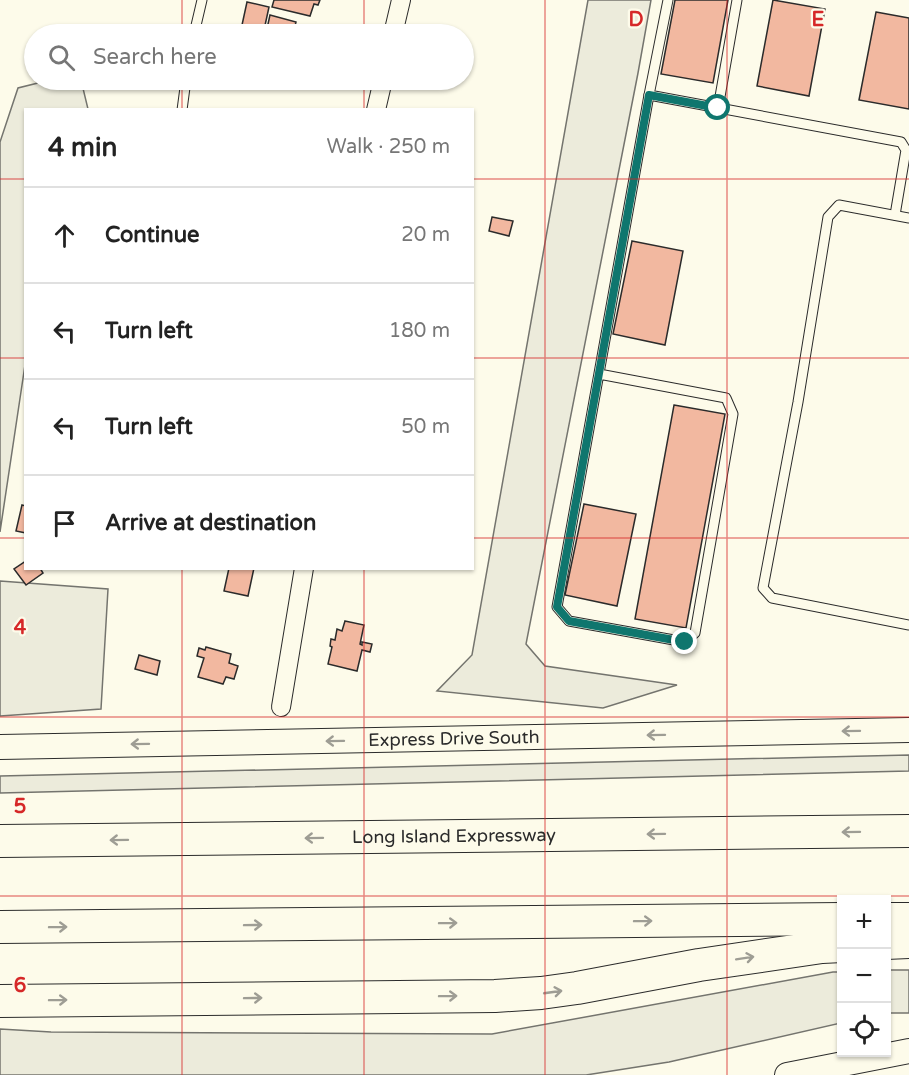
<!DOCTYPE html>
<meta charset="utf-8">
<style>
body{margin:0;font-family:"Varela Round",sans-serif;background:#f6f6f6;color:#222}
.controls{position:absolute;right:18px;bottom:18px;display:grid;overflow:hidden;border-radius:0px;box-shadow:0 2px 4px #0004}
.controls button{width:54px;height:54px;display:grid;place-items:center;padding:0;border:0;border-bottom:2px solid #e0e0e0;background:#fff;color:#222;font:30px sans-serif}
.stop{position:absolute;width:18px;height:18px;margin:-14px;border:4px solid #0f766e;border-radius:50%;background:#fff}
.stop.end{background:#0f766e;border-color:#fff;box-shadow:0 2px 6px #0008}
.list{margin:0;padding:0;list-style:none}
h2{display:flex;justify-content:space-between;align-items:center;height:78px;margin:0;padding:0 24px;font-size:26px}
h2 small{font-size:20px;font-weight:400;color:#767676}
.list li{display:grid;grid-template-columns:39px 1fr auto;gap:18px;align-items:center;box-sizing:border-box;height:96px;padding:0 24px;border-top:2px solid #e0e0e0}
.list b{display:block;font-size:22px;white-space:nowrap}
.list em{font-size:20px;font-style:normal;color:#767676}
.icon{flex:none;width:33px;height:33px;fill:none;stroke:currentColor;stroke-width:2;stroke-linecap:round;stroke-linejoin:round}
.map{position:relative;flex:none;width:909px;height:1075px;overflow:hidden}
.search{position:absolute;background:#fff;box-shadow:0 2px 4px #0004;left:24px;top:24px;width:450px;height:66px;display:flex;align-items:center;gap:15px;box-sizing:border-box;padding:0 21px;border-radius:33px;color:#767676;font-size:22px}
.panel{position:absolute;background:#fff;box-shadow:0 2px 4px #0004;left:24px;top:108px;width:450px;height:462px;border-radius:0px}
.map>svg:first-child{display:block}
.green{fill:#ecebdb;stroke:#74746e;stroke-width:1.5}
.building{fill:#f2b8a0;stroke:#2b2b2b;stroke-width:1.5}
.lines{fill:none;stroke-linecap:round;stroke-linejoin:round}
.service-casing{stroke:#2b2b2b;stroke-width:11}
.minor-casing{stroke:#2b2b2b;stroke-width:20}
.secondary-casing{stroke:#2b2b2b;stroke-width:26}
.motorway-casing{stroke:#2b2b2b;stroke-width:34}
.service{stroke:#fdfbea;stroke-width:9}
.minor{stroke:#fdfbea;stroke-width:18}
.secondary{stroke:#fdfbea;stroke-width:24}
.motorway{stroke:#fdfbea;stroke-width:32}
.oneway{stroke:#9e9d94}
.route{stroke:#0f766e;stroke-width:8}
.grid{fill:none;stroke:#d62828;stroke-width:1.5;stroke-opacity:0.55}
.labels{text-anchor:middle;stroke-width:4.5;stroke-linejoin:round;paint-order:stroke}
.street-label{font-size:18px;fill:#2b2b2b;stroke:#fdfbea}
.grid-label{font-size:20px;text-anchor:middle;font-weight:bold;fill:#d62828;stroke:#fdfbea;stroke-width:4.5;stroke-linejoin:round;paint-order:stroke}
</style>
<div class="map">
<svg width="909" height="1075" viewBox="0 0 909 1075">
<rect width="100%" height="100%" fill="#fdfbea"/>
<!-- green -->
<g class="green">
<path d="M588 0H651L638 73 526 644 545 666 677 685 603 708 437 691 472 655Z"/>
<path d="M50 80H81L88 109 26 110 25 365 0 532V142L18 88Z"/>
<path d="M0 581 108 589 101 709 0 716Z"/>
<path d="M909 755V771L0 793V776Z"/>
<rect x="887" y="970" width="22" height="43"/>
<path d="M833 972H841V1023L669 1062 586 1075H0V1029L51 1032 492 1034Z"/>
</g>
<!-- building -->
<g class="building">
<path d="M274 0H320L318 5 314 4 310 16 272 7Z"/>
<path d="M675 0H728L713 83 661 74Z"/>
<path d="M773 0 825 9 809 96 757 86Z"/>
<path d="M247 2 269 7 264 30 242 25Z"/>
<path d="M876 12 909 18V109L859 100Z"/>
<path d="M270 15 296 22 293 34H272L266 33Z"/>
<path d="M492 217 513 221 509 236 489 231Z"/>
<path d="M632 241 683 251 665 345 613 334Z"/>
<path d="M674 405 725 414 686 628 635 619Z"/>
<path d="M584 504 636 514 617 606 565 595Z"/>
<path d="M22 505 26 506V533L16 531Z"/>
<path d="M26 561V568H40L43 573 26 585 14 569Z"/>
<path d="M229 568H254L248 596 224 591Z"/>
<path d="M345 621 364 625 360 644 362 645V642L372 644 370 652 362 650 357 671 328 664 332 647 330 646 331 639 335 640 337 629 342 631Z"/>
<path d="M206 647 231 654 229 663 238 666 234 679 226 677 223 684 198 677 204 658 197 656 199 648 205 650Z"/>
<path d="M139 655 160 661 157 675 135 669Z"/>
</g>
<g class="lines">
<!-- service casing -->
<g class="service-casing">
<g id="service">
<path d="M668 0 649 95 901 142 906 150 895 215"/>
<path d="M194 34 202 0"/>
<path d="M718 108 737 0"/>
<path d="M182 110 186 80"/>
<path d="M909 218 839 205 828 217 798 402 763 588 772 598 909 625"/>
<path d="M599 374 726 398 733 414 695 633 685 642 569 621 557 607 649 95"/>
</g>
</g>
<!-- minor casing -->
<g class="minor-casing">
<g id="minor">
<path d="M393 34 401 0"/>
<path d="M376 110 383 80"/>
<path d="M281 707 304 568"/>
</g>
</g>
<!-- secondary casing -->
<g class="secondary-casing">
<g id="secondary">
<path id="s1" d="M0 747 909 730"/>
<path d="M787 1075 909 1051"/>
</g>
</g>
<!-- motorway casing -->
<g class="motorway-casing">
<g id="motorway">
<path id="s2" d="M0 841 909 831"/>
<path d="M886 919H909"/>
<path d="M0 927 842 919"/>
<path d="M886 943 909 942"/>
<path d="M0 1001 495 996 541 993 577 988 699 965 822 947 842 946"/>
</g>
</g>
<!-- service -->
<use href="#service" class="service"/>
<!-- minor -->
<use href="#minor" class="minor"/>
<!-- secondary -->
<use href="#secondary" class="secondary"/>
<!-- motorway -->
<use href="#motorway" class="motorway"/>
</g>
<!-- one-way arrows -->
<defs><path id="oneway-shaft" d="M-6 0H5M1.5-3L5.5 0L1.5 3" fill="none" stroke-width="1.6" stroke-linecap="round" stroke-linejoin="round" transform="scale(1.5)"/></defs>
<g class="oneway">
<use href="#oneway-shaft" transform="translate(851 731) rotate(179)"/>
<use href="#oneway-shaft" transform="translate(656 735) rotate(179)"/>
<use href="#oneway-shaft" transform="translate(335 741) rotate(179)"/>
<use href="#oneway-shaft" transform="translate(140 744) rotate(179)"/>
<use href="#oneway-shaft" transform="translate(851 832) rotate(179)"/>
<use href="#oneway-shaft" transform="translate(656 834) rotate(179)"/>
<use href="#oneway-shaft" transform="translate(314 838) rotate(179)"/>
<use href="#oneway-shaft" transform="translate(119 840) rotate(179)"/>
<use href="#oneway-shaft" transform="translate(643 921) rotate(-1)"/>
<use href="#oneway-shaft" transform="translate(448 923) rotate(-1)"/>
<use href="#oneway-shaft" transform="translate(253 925) rotate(-1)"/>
<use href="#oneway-shaft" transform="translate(58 927) rotate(-1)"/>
<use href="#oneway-shaft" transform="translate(745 958) rotate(-9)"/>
<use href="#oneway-shaft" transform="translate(553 992) rotate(-8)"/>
<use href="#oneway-shaft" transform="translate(448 996) rotate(-1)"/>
<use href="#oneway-shaft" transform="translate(253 998) rotate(-1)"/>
<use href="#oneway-shaft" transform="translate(58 1000) rotate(-1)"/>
</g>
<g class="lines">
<!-- route -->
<path class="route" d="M685 642 569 621 557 607 649 95 718 108"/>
</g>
<!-- grid -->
<path class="grid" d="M182 0V34M364 0V34M545 0V1075M727 0V1075M182 80V110M364 80V110M0 179H26M472 179H909M0 358H26M472 358H909M0 538H26M472 538H909M182 568V1075M364 568V1075M0 717H909M0 896H909"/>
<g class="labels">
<!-- street labels -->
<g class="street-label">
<text dy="6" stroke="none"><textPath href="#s1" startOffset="454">Express Drive South</textPath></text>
<text dy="6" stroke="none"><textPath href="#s2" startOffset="454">Long Island Expressway</textPath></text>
</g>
</g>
<g class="grid-label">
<text x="636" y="26">D</text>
<text x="818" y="26">E</text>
<text x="20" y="634">4</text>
<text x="20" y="813">5</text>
<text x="20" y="992">6</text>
</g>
</svg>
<div class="controls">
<button>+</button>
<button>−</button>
<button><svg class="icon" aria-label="locate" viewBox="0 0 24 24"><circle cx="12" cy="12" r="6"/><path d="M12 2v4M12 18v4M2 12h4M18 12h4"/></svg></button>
</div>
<div class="stop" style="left:718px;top:108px"></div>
<div class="stop end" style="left:685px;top:642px"></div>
<div class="search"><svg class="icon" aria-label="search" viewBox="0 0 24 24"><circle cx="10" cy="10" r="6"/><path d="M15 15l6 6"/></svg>Search here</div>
<section class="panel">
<h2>4 min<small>Walk · 250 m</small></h2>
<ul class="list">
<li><svg class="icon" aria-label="ahead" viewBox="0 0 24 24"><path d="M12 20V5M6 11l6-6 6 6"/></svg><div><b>Continue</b></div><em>20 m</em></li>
<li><svg class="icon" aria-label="left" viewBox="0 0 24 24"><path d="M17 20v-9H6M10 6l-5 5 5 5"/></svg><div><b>Turn left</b></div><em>180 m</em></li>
<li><svg class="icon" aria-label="left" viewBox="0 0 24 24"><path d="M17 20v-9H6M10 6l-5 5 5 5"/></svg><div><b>Turn left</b></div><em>50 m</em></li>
<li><svg class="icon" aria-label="arrive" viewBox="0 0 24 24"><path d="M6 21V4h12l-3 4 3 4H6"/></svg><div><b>Arrive at destination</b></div></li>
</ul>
</section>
</div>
